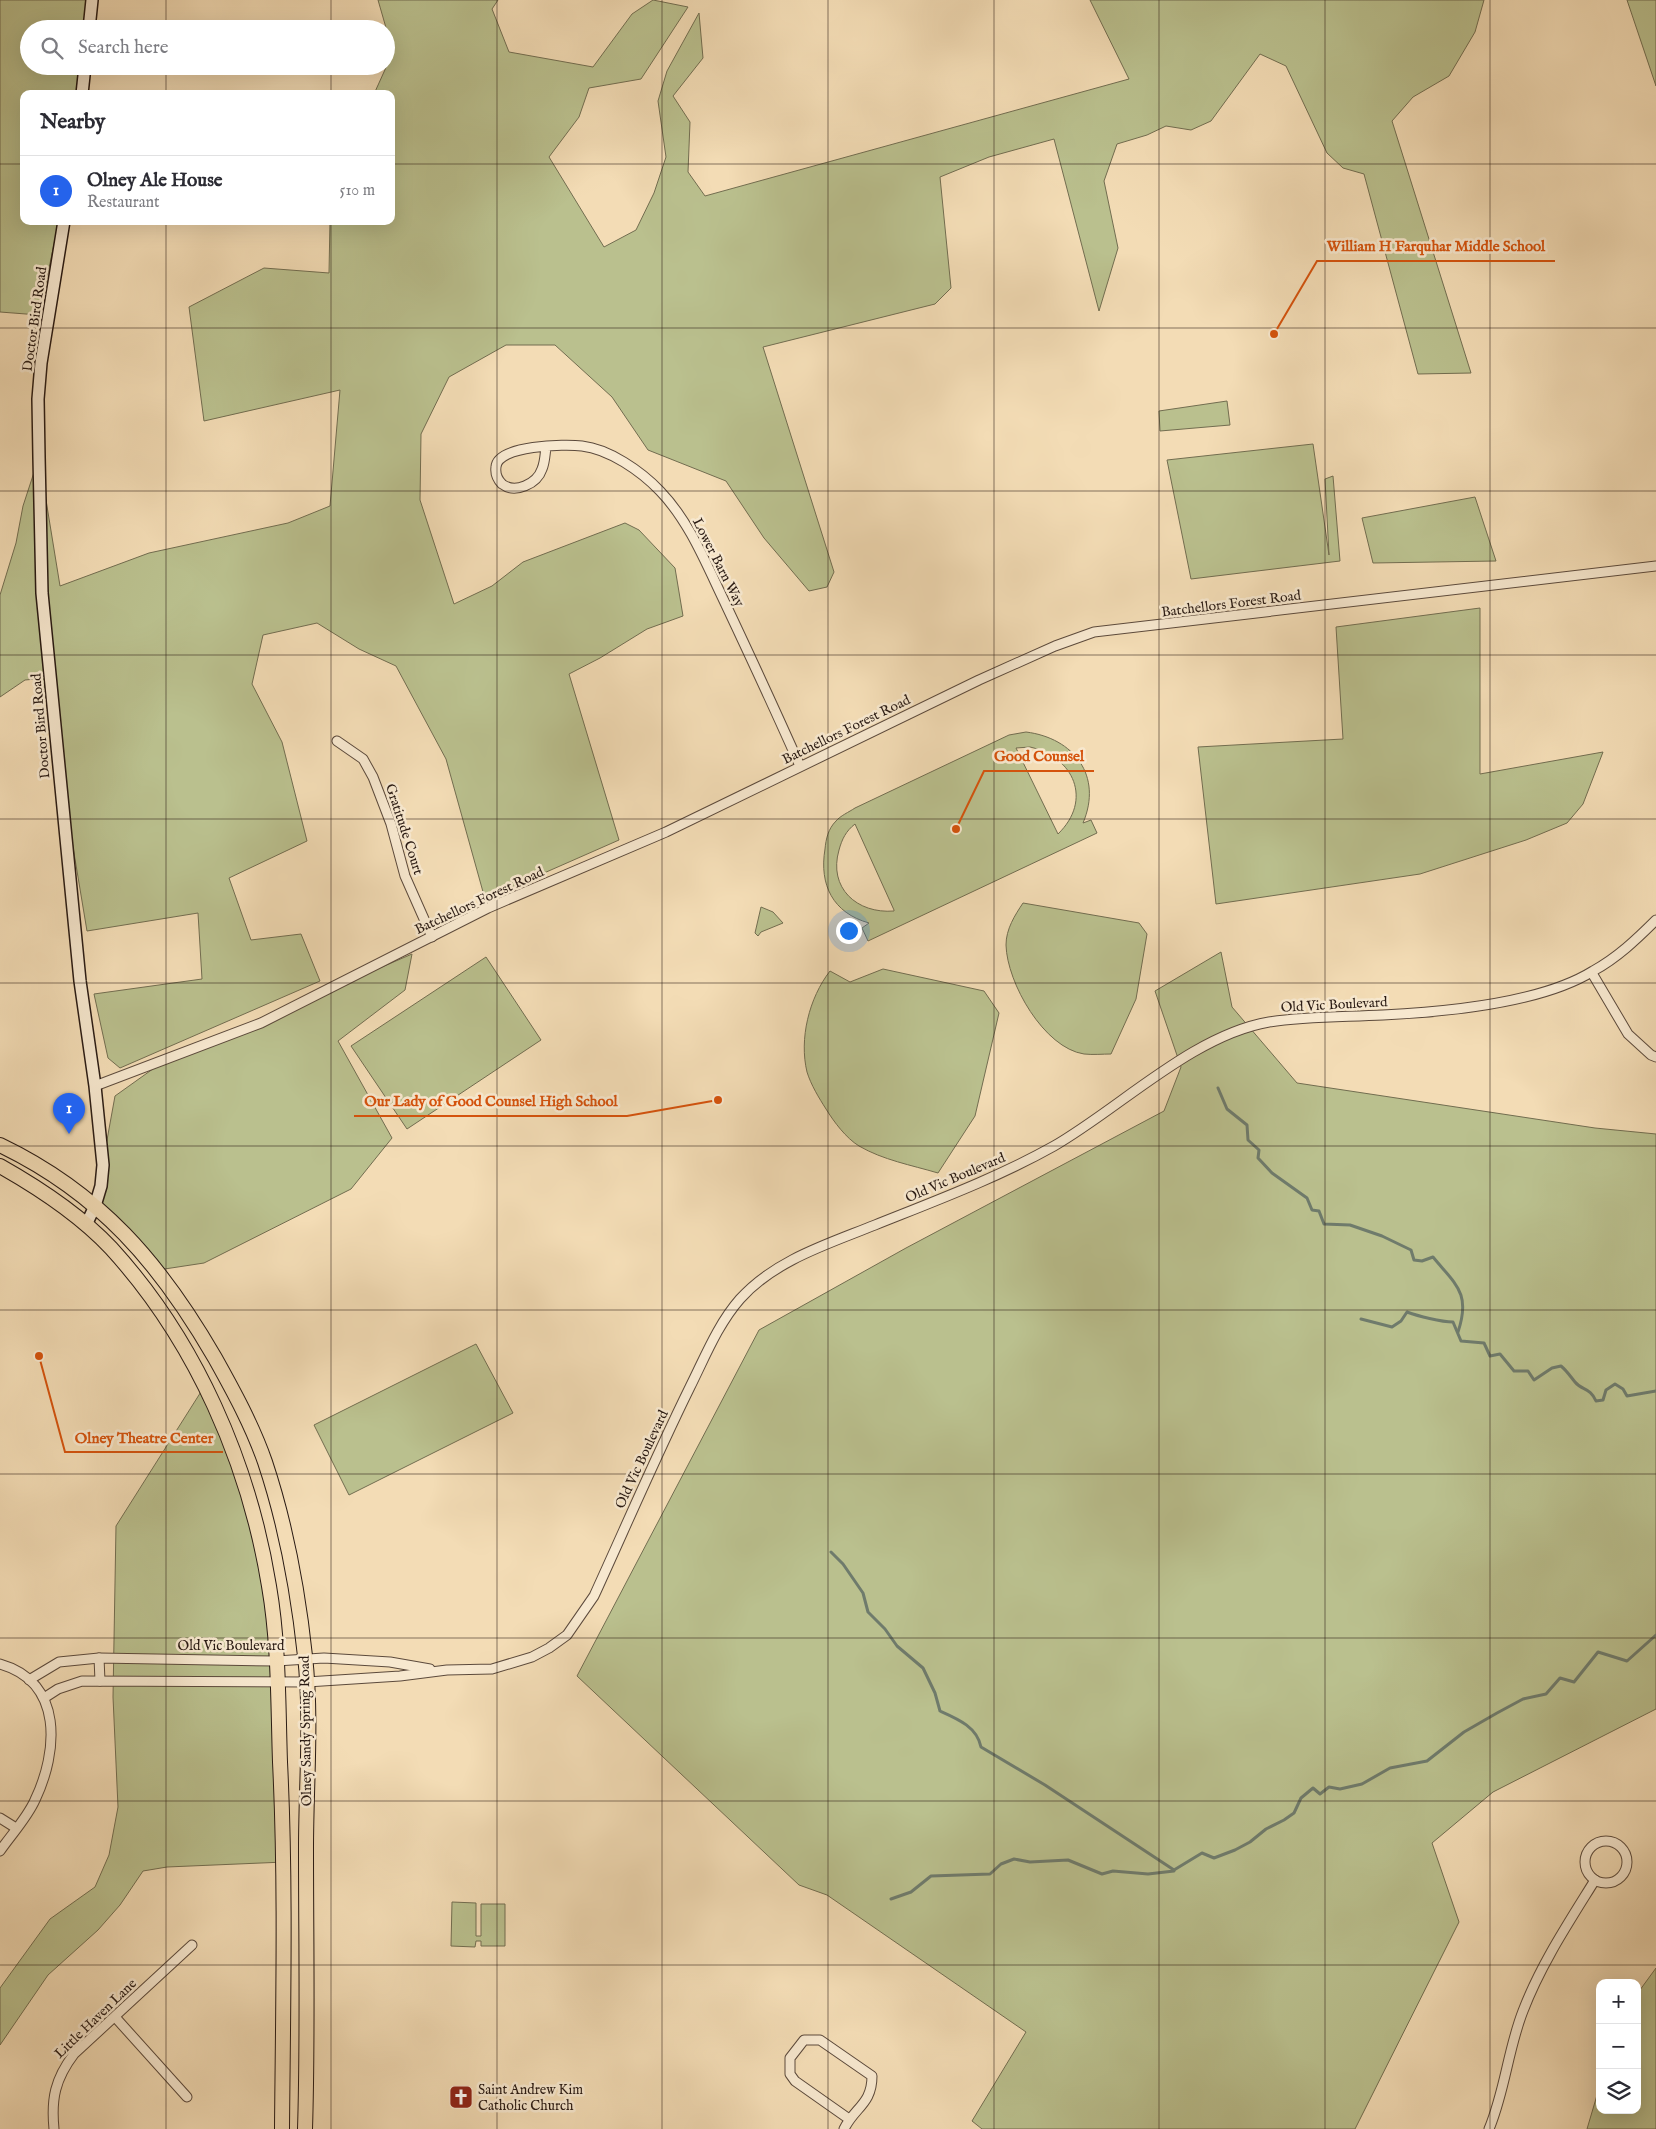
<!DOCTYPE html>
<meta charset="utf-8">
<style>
body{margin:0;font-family:"IM FELL English",serif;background:#f7f7f7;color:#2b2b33}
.controls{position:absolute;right:15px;bottom:15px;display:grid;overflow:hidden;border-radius:10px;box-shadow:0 5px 20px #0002}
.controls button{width:45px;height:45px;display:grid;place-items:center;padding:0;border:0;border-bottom:1px solid #e1e1e2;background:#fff;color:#2b2b33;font:25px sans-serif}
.you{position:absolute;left:848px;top:930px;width:18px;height:18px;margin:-12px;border:4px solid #fff;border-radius:50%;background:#1a73e8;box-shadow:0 0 0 8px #1a73e833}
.badge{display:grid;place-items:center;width:32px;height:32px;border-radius:50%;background:#2563eb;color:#fff;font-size:16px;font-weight:700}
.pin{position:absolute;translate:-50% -41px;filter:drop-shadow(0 1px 2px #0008)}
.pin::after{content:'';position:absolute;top:26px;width:18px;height:15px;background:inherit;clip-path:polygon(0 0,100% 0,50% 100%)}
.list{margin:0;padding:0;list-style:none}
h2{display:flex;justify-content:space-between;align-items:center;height:65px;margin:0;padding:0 20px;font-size:21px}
h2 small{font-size:16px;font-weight:400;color:#7c7c81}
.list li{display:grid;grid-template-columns:32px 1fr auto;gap:15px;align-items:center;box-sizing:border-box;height:70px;padding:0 20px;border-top:1px solid #e1e1e2}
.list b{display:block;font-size:19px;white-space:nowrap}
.list p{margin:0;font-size:16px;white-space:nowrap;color:#7c7c81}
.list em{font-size:16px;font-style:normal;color:#7c7c81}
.icon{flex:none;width:28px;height:28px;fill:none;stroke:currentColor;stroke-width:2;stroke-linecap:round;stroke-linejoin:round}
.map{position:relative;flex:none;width:1656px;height:2129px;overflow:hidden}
.search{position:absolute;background:#fff;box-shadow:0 5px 20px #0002;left:20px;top:20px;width:375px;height:55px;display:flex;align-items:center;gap:12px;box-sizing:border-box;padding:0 18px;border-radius:28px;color:#7c7c81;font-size:19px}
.panel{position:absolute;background:#fff;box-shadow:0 5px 20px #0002;left:20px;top:90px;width:375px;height:135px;border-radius:10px}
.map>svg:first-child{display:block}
.green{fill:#bac08e;stroke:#726d50;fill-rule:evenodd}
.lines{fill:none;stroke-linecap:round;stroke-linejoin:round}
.stream{stroke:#6f7b6c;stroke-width:3}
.street-casing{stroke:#5c4a3c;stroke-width:11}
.secondary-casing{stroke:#291a13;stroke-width:14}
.primary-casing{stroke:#291a13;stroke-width:16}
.street{stroke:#f7e8cf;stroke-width:9}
.secondary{stroke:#f7e8cf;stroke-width:11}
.primary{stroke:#f3dcb5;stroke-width:14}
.grid{fill:none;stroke:#291a13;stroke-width:1;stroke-opacity:0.55}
.labels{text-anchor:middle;stroke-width:5;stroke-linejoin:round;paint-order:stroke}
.street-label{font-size:14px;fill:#291a13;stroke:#f7e8cf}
.poi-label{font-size:14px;fill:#291a13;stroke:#f7e8cf;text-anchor:start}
.leader{fill:none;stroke:#d5530d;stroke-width:2}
.callout-dot{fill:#d5530d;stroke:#f7e8cf;stroke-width:2}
.callout-label{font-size:15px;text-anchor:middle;font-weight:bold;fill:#d5530d;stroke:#f7e8cf;stroke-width:5;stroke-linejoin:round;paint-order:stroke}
</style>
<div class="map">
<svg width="1656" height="2129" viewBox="0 0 1656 2129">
<rect width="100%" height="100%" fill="#f3dcb5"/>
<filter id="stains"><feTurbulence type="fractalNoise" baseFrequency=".004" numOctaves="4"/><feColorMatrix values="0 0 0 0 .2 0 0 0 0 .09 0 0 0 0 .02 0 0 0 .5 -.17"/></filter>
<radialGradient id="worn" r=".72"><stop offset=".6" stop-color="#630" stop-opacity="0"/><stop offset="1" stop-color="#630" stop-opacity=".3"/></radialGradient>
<!-- green -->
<g class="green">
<path d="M0 0H92L88 29H29V66H84L80 94H24V221H59L39 315 0 312Z"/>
<path d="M378 0H498L492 9 509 52 593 67 632 14 653 0 688 7 641 79 589 88 579 117 549 157 604 247 636 230 654 193 666 157 658 101 667 71 699 13 703 58 673 96 690 122 688 172 705 196 1129 79 1090 0H1484L1475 32 1449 76 1413 97 1392 121 1471 373 1418 374 1364 174 1343 168 1327 153 1286 66 1260 54 1211 121 1191 130 1166 126 1147 135 1117 144 1104 181 1118 248 1099 311 1054 139 989 157 940 177 951 288 935 304 763 347 834 572 827 587 809 591 764 538 726 481 648 450 612 397 555 345H506L449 377 421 434 420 500 454 604 492 586 523 562 625 523 639 530 675 568 683 616 647 629 600 658 569 674 619 840 485 899 446 759 396 666 359 649 317 623 263 635 252 684 282 742 307 841 229 878 251 940 301 934 320 981 120 1068 108 1058 94 994 202 979 198 913 87 931 56 745 54 705 36 679 25 680 0 697V595L16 543 23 506 39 457 60 586 149 553 288 523 330 506 340 390 204 421 189 307 264 268 329 273 330 221H391V94H374L393 52Z"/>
<path d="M1627 0H1656V86Z"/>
<path d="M1227 401 1230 425 1160 431 1159 411Z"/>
<path d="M1313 444 1329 555 1325 479 1333 476 1340 561 1191 579 1167 460Z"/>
<path d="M1475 497 1496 561 1373 563 1362 518Z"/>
<path d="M1480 608V774L1603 752 1583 804 1567 823 1526 840 1420 874 1216 904 1198 747 1343 739 1336 627Z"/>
<path d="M1026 732C1074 738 1103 776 1083 823L1091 820 1097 833 868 941 862 928 869 923C833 913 819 885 825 849 826 839 828 829 836 821 840 816 849 812 855 808L1009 735ZM1030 747C1074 757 1093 800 1058 834L1016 748ZM855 824 894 910V911C857 914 828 888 839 850 842 839 846 831 855 824Z"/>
<path d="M1023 903 1139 923 1147 934 1136 999 1111 1054C1103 1054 1093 1055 1084 1054 1044 1048 1007 983 1006 945 1006 929 1015 915 1023 903Z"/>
<path d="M761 907 773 912 783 923 761 932 758 936 755 933Z"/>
<path d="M1221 952 1232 1007 1297 1083 1595 1128 1656 1134V1709L1493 1792 1432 1843 1459 1922 1355 2129H982L972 2121 1026 2032 827 1895 799 1885 577 1676 759 1330 906 1248 1164 1111 1181 1067 1155 991Z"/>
<path d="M412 954 405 990 338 1041 392 1138 351 1189 204 1263 158 1270 95 1206 115 1096 164 1061Z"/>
<path d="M486 957 541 1040 407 1129 351 1046Z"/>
<path d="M883 969 984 991 999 1013 975 1116 938 1173C911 1165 883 1160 859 1146 846 1138 834 1122 826 1109 819 1098 811 1085 807 1072 799 1039 809 998 830 971L850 982Z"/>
<path d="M476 1344 513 1413 349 1495 314 1425Z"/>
<path d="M204 1387 264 1557 285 1862 167 1867 143 1871 120 1905 98 1930 48 1975 0 2045V1988L50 1919 95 1887 109 1855 118 1807 113 1697 116 1526Z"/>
<path d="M452 1902 476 1903V1936H481V1904H505V1946H481V1941H476L475 1947 451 1946Z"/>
<path d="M1656 1968V2129H1587L1600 2085V2110H1637V1994Z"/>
</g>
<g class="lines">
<!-- stream -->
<g class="stream">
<path d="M1218 1088 1227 1109 1247 1125 1248 1140 1259 1150 1258 1158 1272 1173 1307 1198 1312 1210 1319 1211 1324 1224 1350 1225 1382 1236 1411 1250 1414 1260 1422 1261 1433 1257C1456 1285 1471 1293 1458 1332"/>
<path d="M1361 1319 1392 1327 1401 1321 1407 1312C1418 1316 1441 1322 1453 1322L1461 1341 1484 1343 1490 1356 1500 1354 1514 1371H1528L1534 1380 1552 1368 1561 1366C1567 1371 1570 1376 1575 1382 1582 1391 1590 1387 1596 1401L1603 1400 1606 1390 1615 1384 1623 1389 1627 1396 1656 1391"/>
<path d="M831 1552 843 1564 863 1593 868 1612 885 1629 897 1646 923 1668 935 1693 940 1711C958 1719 977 1727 981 1747L1045 1785 1174 1870 1202 1853 1214 1858 1235 1850 1250 1842 1266 1829 1284 1820 1294 1813 1301 1798 1313 1788 1320 1794 1329 1787 1340 1789 1362 1784 1390 1768 1427 1761 1464 1732 1497 1713 1523 1699 1546 1694 1560 1678 1574 1682 1598 1652 1627 1661 1656 1635"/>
<path d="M891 1899 911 1892 931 1876 990 1874 1001 1864 1014 1859 1030 1862 1068 1860 1102 1874 1113 1871 1148 1874 1174 1871"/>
</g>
<!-- street casing -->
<g class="street-casing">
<g id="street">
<path d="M546 447C545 454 545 462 542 469 537 484 515 494 502 484 497 479 495 474 496 467 497 445 565 444 582 446 609 449 641 471 660 491 690 522 707 566 726 605 751 658 776 712 800 766"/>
<path d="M337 741 363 759 373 777 391 824 405 876 432 937"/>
<path d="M1592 973 1628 1034 1651 1055 1656 1057"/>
<path d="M95 1086 261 1023 488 908 666 832 979 680 1055 646 1094 632 1656 566"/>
<path d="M99 1658 100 1681"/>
<path d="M0 1664C64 1682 58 1752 35 1800 27 1818 11 1835 0 1851"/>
<path d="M29 1680 59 1662 99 1658 276 1661 324 1658 390 1662 430 1669"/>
<path d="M44 1698 58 1689 82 1681 307 1682 400 1676 447 1670 492 1669 532 1657 549 1648 567 1635 594 1596C626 1526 656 1456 690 1387 705 1357 718 1324 740 1299 775 1260 828 1244 875 1225 935 1201 997 1178 1054 1146 1120 1108 1193 1035 1269 1022 1307 1016 1345 1017 1383 1015 1445 1012 1540 1004 1593 971 1617 958 1637 939 1656 920"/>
<path d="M0 1818 16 1828"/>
<circle cx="1606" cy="1862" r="21"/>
<path d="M115 2017 187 2097"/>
<path d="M54 2129C51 2099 55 2079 74 2054L192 1945"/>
<path d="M844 2129C855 2107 872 2104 872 2076L820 2040H804L790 2058V2074L795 2081 849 2119"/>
<path d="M1489 2129C1505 2091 1508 2049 1523 2011 1541 1964 1569 1922 1595 1880"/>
</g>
</g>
<!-- secondary casing -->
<g class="secondary-casing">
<g id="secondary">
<path d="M89 29 92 0"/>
<path d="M82 94 85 66"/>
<path d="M64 221 41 363 38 399 39 457 42 593 80 981 95 1086 103 1165 101 1186 95 1206 86 1225"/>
</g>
</g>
<!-- primary casing -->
<g class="primary-casing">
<g id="primary">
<path d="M0 1145C100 1193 160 1263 215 1358 234 1392 252 1425 265 1462 286 1525 298 1590 305 1656 312 1719 306 1785 306 1848 306 1942 308 2035 305 2129"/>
<path d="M0 1166C39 1188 80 1215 111 1248 196 1341 249 1463 269 1586 279 1644 278 1703 280 1762 286 1884 283 2006 282 2129"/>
</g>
</g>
<!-- street -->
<use href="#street" class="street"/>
<!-- secondary -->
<use href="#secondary" class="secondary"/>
<!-- primary -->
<use href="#primary" class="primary"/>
</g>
<!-- grid -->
<path class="grid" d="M166 0V29M331 0V29M497 0V2129M662 0V2129M828 0V2129M994 0V2129M1159 0V2129M1325 0V2129M1490 0V2129M166 66V94M331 66V94M0 164H24M391 164H1656M166 221V2129M331 221V2129M0 328H1656M0 491H1656M0 655H1656M0 819H1656M0 983H1656M0 1146H1656M0 1310H1656M0 1474H1656M0 1638H1656M0 1801H1656M0 1965H1656"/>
<!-- icons -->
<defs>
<g id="church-square" transform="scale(1.25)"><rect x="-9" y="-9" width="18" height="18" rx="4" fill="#8f2418" stroke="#f7e8cf"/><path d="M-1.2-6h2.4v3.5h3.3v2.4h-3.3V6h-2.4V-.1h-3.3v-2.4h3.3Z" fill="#fff"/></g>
</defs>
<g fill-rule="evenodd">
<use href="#church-square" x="461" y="2097"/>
</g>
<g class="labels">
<!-- street labels -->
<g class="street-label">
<text transform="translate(34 319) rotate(-82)" y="5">Doctor Bird Road</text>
<text transform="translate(719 562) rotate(63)" y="5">Lower Barn Way</text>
<text transform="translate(1231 603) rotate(-7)" y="5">Batchellors Forest Road</text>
<text transform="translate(40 726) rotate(-95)" y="5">Doctor Bird Road</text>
<text transform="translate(846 729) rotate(-26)" y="5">Batchellors Forest Road</text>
<text transform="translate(405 829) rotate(72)" y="5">Gratitude Court</text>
<text transform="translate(479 900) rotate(-25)" y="5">Batchellors Forest Road</text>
<text transform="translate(1334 1004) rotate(-3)" y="5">Old Vic Boulevard</text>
<text transform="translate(955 1177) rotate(-23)" y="5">Old Vic Boulevard</text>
<text transform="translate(641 1459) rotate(-65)" y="5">Old Vic Boulevard</text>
<text x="231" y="1650">Old Vic Boulevard</text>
<text transform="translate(305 1731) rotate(-91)" y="5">Olney Sandy Spring Road</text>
<text transform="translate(95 2018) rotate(-44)" y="5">Little Haven Lane</text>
</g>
<!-- poi labels -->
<g class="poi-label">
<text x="478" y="2094">Saint Andrew Kim<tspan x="478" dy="16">Catholic Church</tspan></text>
</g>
</g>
<!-- callouts -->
<path class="leader" d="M1274 334L1317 261H1555M956 829L984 771H1094M718 1100L627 1116H354M39 1356L65 1452H223"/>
<g class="callout-dot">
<circle cx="1274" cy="334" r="5"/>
<circle cx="956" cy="829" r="5"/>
<circle cx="718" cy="1100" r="5"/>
<circle cx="39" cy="1356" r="5"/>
</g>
<g class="callout-label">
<text x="1436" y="251">William H Farquhar Middle School</text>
<text x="1039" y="761">Good Counsel</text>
<text x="491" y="1106">Our Lady of Good Counsel High School</text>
<text x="144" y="1443">Olney Theatre Center</text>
</g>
<rect width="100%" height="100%" filter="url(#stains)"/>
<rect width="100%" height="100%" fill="url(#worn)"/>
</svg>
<div class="controls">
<button>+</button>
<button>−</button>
<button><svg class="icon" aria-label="layers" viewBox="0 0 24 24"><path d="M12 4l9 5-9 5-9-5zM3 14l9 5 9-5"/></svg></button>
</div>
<div class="you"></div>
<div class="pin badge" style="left:69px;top:1134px">1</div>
<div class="search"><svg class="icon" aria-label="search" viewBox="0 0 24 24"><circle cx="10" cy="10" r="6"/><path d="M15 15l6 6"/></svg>Search here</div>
<section class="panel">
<h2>Nearby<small></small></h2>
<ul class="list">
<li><span class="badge">1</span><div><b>Olney Ale House</b><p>Restaurant</p></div><em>510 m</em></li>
</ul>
</section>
</div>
